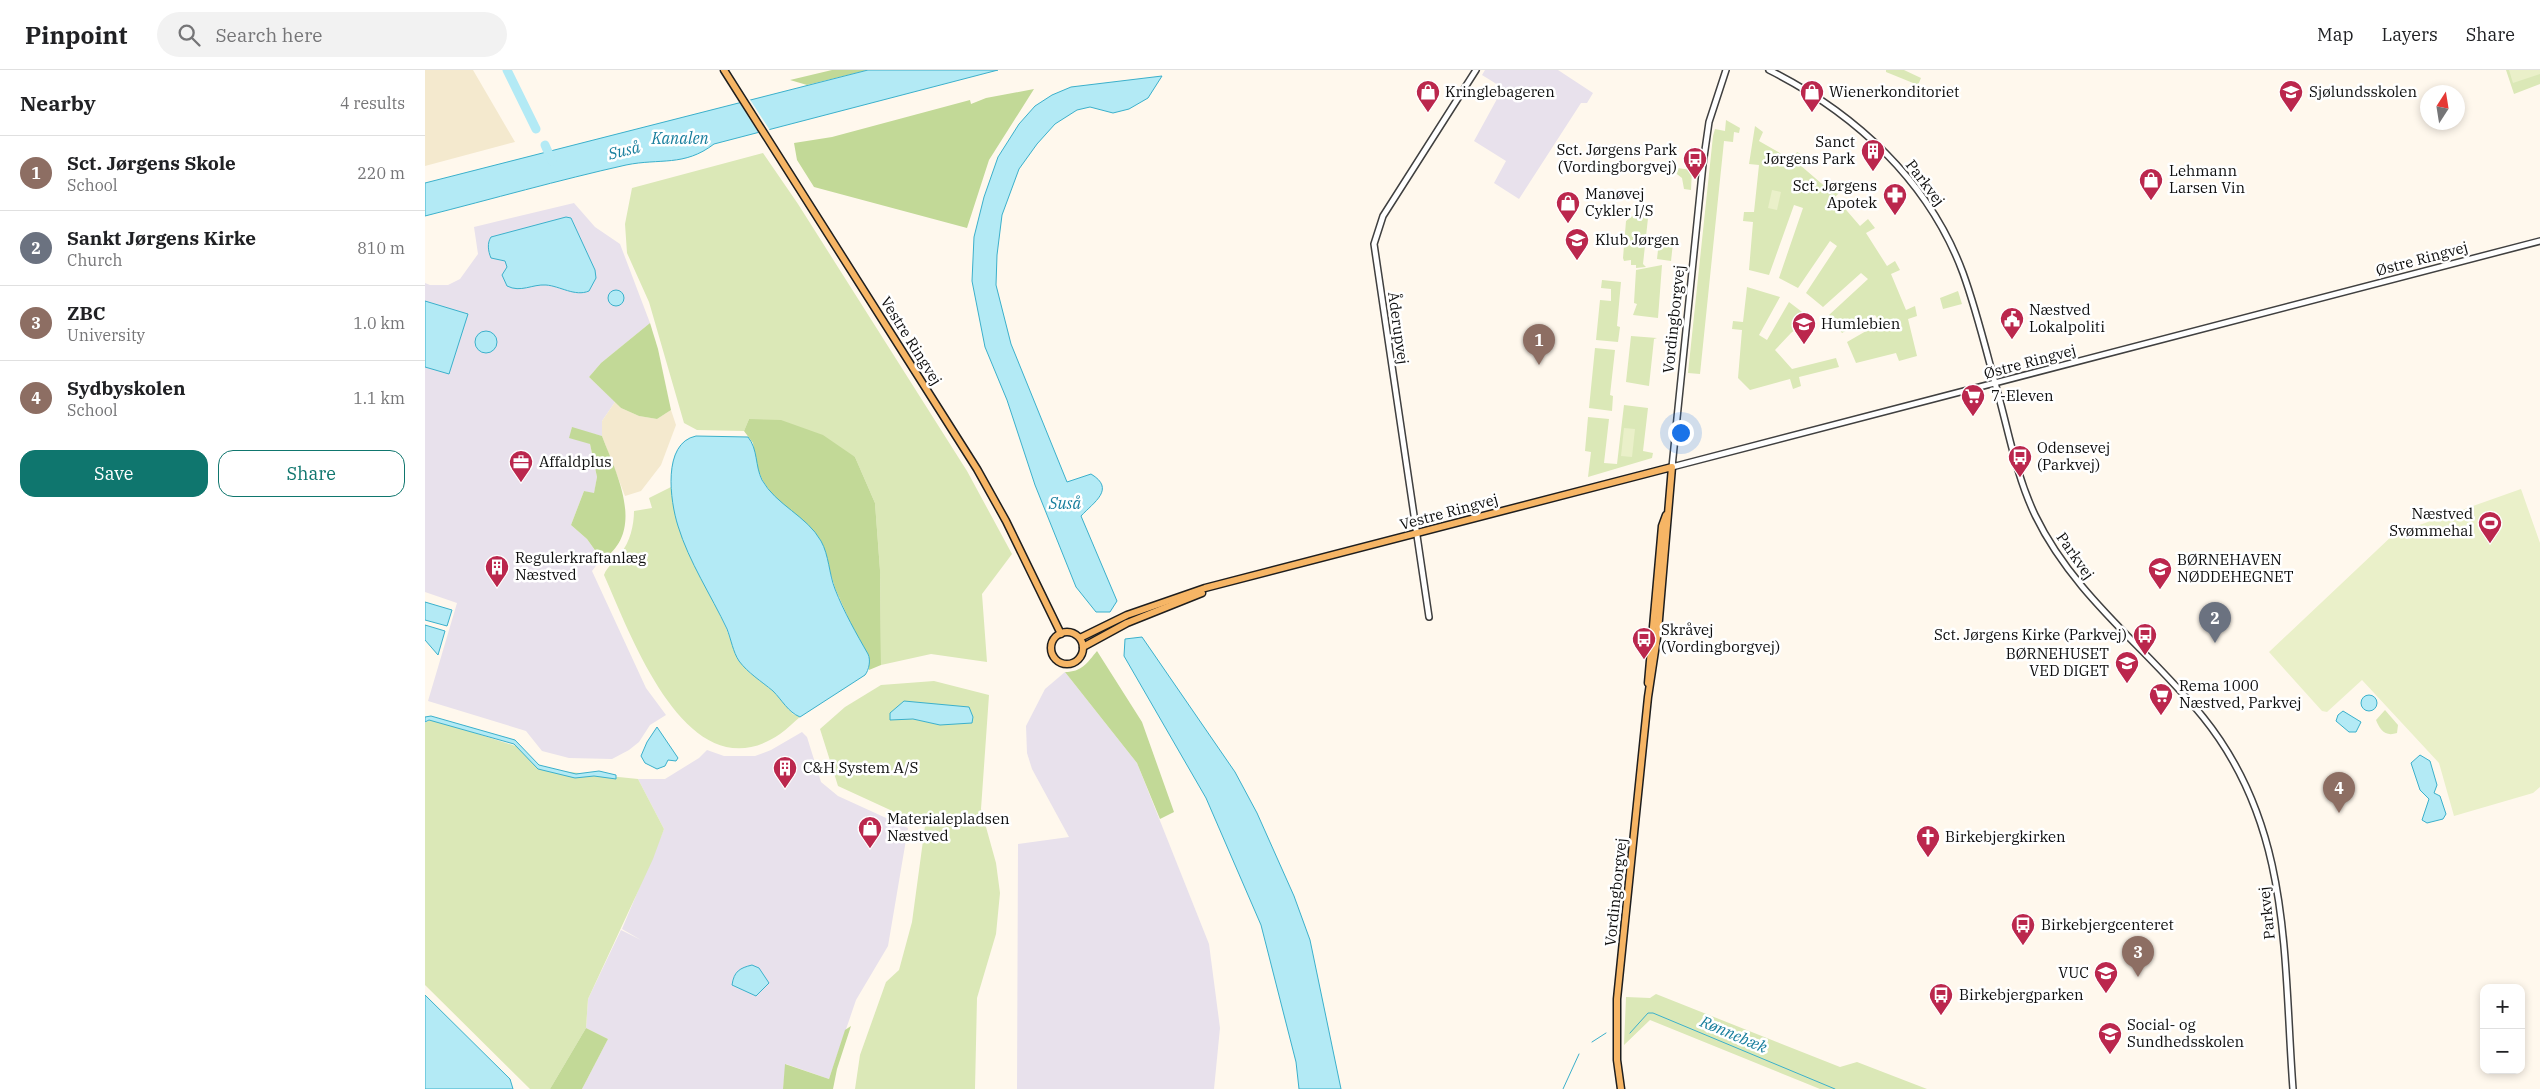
<!DOCTYPE html>
<meta charset="utf-8">
<style>
body{margin:0;font-family:"IBM Plex Serif",serif;background:#f2f2f2;color:#202124}
.controls{position:absolute;right:15px;bottom:15px;display:grid;overflow:hidden;border-radius:10px;box-shadow:0 2px 8px #0003}
.controls button{width:45px;height:45px;display:grid;place-items:center;padding:0;border:0;border-bottom:1px solid #e0e0e0;background:#fff;color:#202124;font:25px sans-serif}
.compass{position:absolute;left:1995px;top:15px;width:45px;height:45px;border-radius:50%;background:#fff;box-shadow:0 2px 8px #0003;rotate:12deg}
.you{position:absolute;left:1255px;top:362px;width:18px;height:18px;margin:-12px;border:4px solid #fff;border-radius:50%;background:#1a73e8;box-shadow:0 0 0 8px #1a73e833}
.badge{display:grid;place-items:center;width:32px;height:32px;border-radius:50%;background:#0f766e;color:#fff;font-size:16px;font-weight:700}
.pin{position:absolute;translate:-50% -41px;filter:drop-shadow(0 1px 2px #0008)}
.pin::after{content:'';position:absolute;top:26px;width:18px;height:15px;background:inherit;clip-path:polygon(0 0,100% 0,50% 100%)}
.list{margin:0;padding:0;list-style:none}
h2{display:flex;justify-content:space-between;align-items:center;height:65px;margin:0;padding:0 20px;font-size:21px}
h2 small{font-size:16px;font-weight:400;color:#757577}
.list li{display:grid;grid-template-columns:32px 1fr auto;gap:15px;align-items:center;box-sizing:border-box;height:75px;padding:0 20px;border-top:1px solid #e0e0e0}
.list b{display:block;font-size:19px;white-space:nowrap}
.list p{margin:0;font-size:16px;white-space:nowrap;color:#757577}
.list em{font-size:16px;font-style:normal;color:#757577}
.actions{display:flex;gap:10px;padding:15px 20px}
.actions a{flex:1;padding:11px 0;border:1px solid #0f766e;border-radius:15px;text-align:center;font-size:18px;color:#0f766e}
.actions .main{background:#0f766e;color:#fff}
.icon{flex:none;width:28px;height:28px;fill:none;stroke:currentColor;stroke-width:2;stroke-linecap:round;stroke-linejoin:round}
.map{position:relative;flex:none;width:2115px;height:1019px;overflow:hidden}
header{display:flex;align-items:center;gap:30px;box-sizing:border-box;height:70px;padding:0 25px;background:#fff;border-bottom:1px solid #e0e0e0}
header strong{font-size:24px}
nav{display:flex;gap:28px;margin-inline-start:auto;font-size:18px}
.search{width:350px;height:45px;background:#f2f2f2;display:flex;align-items:center;gap:12px;box-sizing:border-box;padding:0 18px;border-radius:28px;color:#757577;font-size:19px}
main{display:flex}
aside{flex:1;background:#fff}
.map>svg:first-child{display:block}
.industrial{fill:#e8e1ec}
.farmland{fill:#f4e9ce}
.green{fill:#dbe8b7;fill-rule:evenodd}
.forest{fill:#c2d997}
.pitch{fill:#eaf0c9}
.water{fill:#b3eaf5;stroke:#3bb0cb}
.pier{fill:#fff8ed}
.lines{fill:none;stroke-linecap:round;stroke-linejoin:round}
.stream{stroke:#3bb0cb;stroke-width:1}
.river{stroke:#b3eaf5;stroke-width:9}
.tertiary-casing{stroke:#404040;stroke-width:8}
.primary-casing{stroke:#1e1e1e;stroke-width:9}
.tertiary{stroke:#fff;stroke-width:5}
.primary{stroke:#f6b565;stroke-width:6}
.labels{text-anchor:middle;stroke-width:5;stroke-linejoin:round;paint-order:stroke}
.poi-label{font-size:15px;fill:#0d0d0d;stroke:#fff;text-anchor:start}
.street-label{font-size:15px;fill:#0d0d0d;stroke:#fff}
.water-label{font-size:16px;font-style:italic;fill:#187e9d;stroke:#fff}
</style>
<header>
<strong>Pinpoint</strong>
<div class="search"><svg class="icon" aria-label="search" viewBox="0 0 24 24"><circle cx="10" cy="10" r="6"/><path d="M15 15l6 6"/></svg>Search here</div>
<nav><a>Map</a><a>Layers</a><a>Share</a></nav>
</header>
<main>
<aside>
<h2>Nearby<small>4 results</small></h2>
<ul class="list">
<li><span class="badge" style="background:#8d6e63">1</span><div><b>Sct. Jørgens Skole</b><p>School</p></div><em>220 m</em></li>
<li><span class="badge" style="background:#6b7280">2</span><div><b>Sankt Jørgens Kirke</b><p>Church</p></div><em>810 m</em></li>
<li><span class="badge" style="background:#8d6e63">3</span><div><b>ZBC</b><p>University</p></div><em>1.0 km</em></li>
<li><span class="badge" style="background:#8d6e63">4</span><div><b>Sydbyskolen</b><p>School</p></div><em>1.1 km</em></li>
</ul>
<div class="actions"><a class="main">Save</a><a>Share</a></div>
</aside>
<div class="map">
<svg width="2115" height="1019" viewBox="0 0 2115 1019">
<rect width="100%" height="100%" fill="#fff8ed"/>
<!-- industrial -->
<g class="industrial">
<path d="M1060 0H1133L1168 23 1162 33H1156L1094 129 1069 113 1081 91 1049 71 1078 18 1057 5Z"/>
<path d="M149 133 170 157 195 174 225 253 176 293 164 307 190 332 177 351V366L146 358 165 374 172 407 169 424 159 421 146 455 162 469 176 489 167 501 221 618 241 645 225 655 214 672 204 680 187 689 144 688 117 681 101 661 3 631 32 533 0 522V213L5 215H23L35 209 53 184 49 157Z"/>
<path d="M640 602 712 693 784 874 795 958 789 1019H592L593 774 644 767 607 699 602 683 601 656 620 619Z"/>
<path d="M377 662 382 667 396 712 413 726 483 758 463 876 431 930 404 1009 361 994 358 1019H157L183 969 161 958 163 929 196 860 216 870 197 859 239 759 213 709H240L274 688 282 680 299 686H330L346 680Z"/>
</g>
<!-- farmland -->
<g class="farmland">
<path d="M0 0H48L90 72 0 96Z"/>
<path d="M190 332 196 338 214 346 232 349 246 340 251 355 236 395 216 421 200 426 177 366V351Z"/>
</g>
<!-- green -->
<g class="green">
<path d="M1461 0H1479L1496 8 1493 15 1461 2Z"/>
<path d="M2081 0H2115V14L2089 24Z"/>
<path d="M1301 50 1315 58 1314 63 1309 62 1308 72 1299 71 1275 304 1263 303 1288 66 1290 59 1300 61Z"/>
<path d="M1330 56 1338 62 1334 71 1367 90 1372 82 1381 87 1375 95 1404 120 1411 113 1417 120 1410 127 1435 156 1443 149 1450 158 1441 163 1462 196 1470 191 1475 200 1466 204 1481 240 1490 236 1492 246 1483 249 1492 286 1474 291 1471 283 1431 293 1422 272 1455 253 1450 245 1417 263 1404 245 1443 209 1436 203 1398 237 1381 223 1412 176 1405 171 1373 218 1354 208 1378 138 1369 135 1344 205 1324 200 1328 152 1318 151 1319 142H1329L1334 95 1324 94Z"/>
<path d="M338 83 373 134 542 401 587 484 557 524 562 592 506 584 456 595 455 500 450 433 430 387 324 349 319 361 272 360 259 353 224 232 202 183 200 154 207 118Z"/>
<path d="M1252 98 1267 100 1266 120 1259 119 1257 108 1248 101Z"/>
<path d="M1219 137 1224 139 1218 194 1221 197 1211 198V195H1206V190L1199 191 1198 188 1201 151Z"/>
<path d="M1234 171 1248 173 1246 191 1232 189Z"/>
<path d="M1237 195 1233 248 1208 245 1212 234 1209 233 1211 200Z"/>
<path d="M1177 210 1196 212 1192 256 1195 257 1193 272 1171 270 1175 230 1186 231V219L1176 218Z"/>
<path d="M1322 217 1355 227 1334 265 1342 270 1364 232 1385 248 1366 263 1350 280 1367 299 1411 288 1414 297 1374 307 1376 316 1368 319 1365 309 1325 320 1313 308 1317 260 1307 259 1308 251 1318 252Z"/>
<path d="M1533 221 1537 234 1518 239 1515 228Z"/>
<path d="M1206 266 1232 268 1229 269 1224 316 1201 312Z"/>
<path d="M1170 278 1190 280 1185 325 1188 326 1187 341 1164 338Z"/>
<path d="M1199 335 1223 338 1218 381 1228 383 1227 388 1163 407 1166 382 1160 381 1163 347 1184 349 1179 393 1192 394Z"/>
<path d="M246 417 253 456 301 558 313 590 325 603 349 622 368 644 375 647C369 652 362 659 355 664 263 727 206 565 179 505 182 496 191 491 196 483 205 472 209 455 209 441L227 438 224 428Z"/>
<path d="M509 611 564 625 556 739 571 793 575 823 571 864 552 928 550 1019H430L435 985 461 912 474 900 487 852 500 756 413 716 395 659 420 637 456 615ZM548 647 515 655 488 649 466 650Z"/>
<path d="M1960 640 1973 655 1972 663C1960 667 1955 660 1951 650Z"/>
<path d="M6 649 94 677 116 699 213 709 239 759 228 789 163 929 161 958 125 1019H105L0 915V653Z"/>
<path d="M1231 924 1415 997 1432 992 1502 1019H1395L1225 950 1199 975 1201 927 1225 928Z"/>
</g>
<!-- forest -->
<g class="forest">
<path d="M407 0H443L382 15 365 10Z"/>
<path d="M609 19 564 90 542 158 389 117 372 90 369 73 407 67 545 30 546 34 561 28Z"/>
<path d="M225 253 233 279 246 340 232 349 214 346 196 338 164 307 176 293Z"/>
<path d="M324 349 356 350 398 365 430 387 450 433 455 500 456 595 444 600V586L433 570 410 518 396 471 383 455 349 427 338 411 331 396 328 373 319 361Z"/>
<path d="M147 357 177 366C191 403 222 461 177 490L162 469 146 455 159 421 169 423 172 407 165 374 144 368Z"/>
<path d="M672 581 717 652 749 742 735 749 712 693 640 602C657 602 662 593 672 581Z"/>
<path d="M426 956 412 999 408 1019H358L360 994 404 1009 420 960Z"/>
<path d="M161 958 183 969 157 1019H125Z"/>
</g>
<!-- pitch -->
<g class="pitch">
<path d="M2084 0H2115V4L2088 13Z"/>
<path d="M1347 120 1356 122 1352 140 1343 138Z"/>
<path d="M1199 358 1210 359 1207 387 1196 386Z"/>
<path d="M2096 419 2115 473V717L2108 723 2029 746 2014 693 1937 610 1902 642 1897 641 1844 582 1969 464Z"/>
</g>
<!-- water -->
<g class="water">
<path d="M443 0H573L289 74C259 97 235 88 201 95 134 110 67 129 0 146V113Z"/>
<path d="M737 6 723 28 704 39 688 43 665 37 652 40 630 54 612 74 594 99 577 145 572 185 571 215 586 274 642 412 666 404C691 419 669 432 656 446L692 531 685 542H671L651 517 610 415 582 330 560 277 547 211 549 167 559 127 573 87 594 54 610 36 627 25 646 17Z"/>
<path d="M141 147 146 148 170 200 171 208 164 221C150 227 135 216 121 215 107 214 96 223 82 216L77 205 82 197 80 191 66 188C63 181 62 173 66 167Z"/>
<circle cx="191" cy="228" r="8"/>
<path d="M0 231 43 244 24 304 0 297Z"/>
<circle cx="61" cy="272" r="11"/>
<path d="M271 366 323 367C333 379 330 396 337 410 351 435 382 446 396 471 404 485 404 504 410 519 419 542 431 563 443 584 446 590 444 600 440 605L375 647C363 642 357 630 348 621 336 611 323 603 314 591 308 582 306 569 302 559 286 525 264 492 253 456 245 431 237 373 271 366Z"/>
<path d="M0 532 27 540 22 556 0 550Z"/>
<path d="M0 555 20 561 13 585 0 570Z"/>
<path d="M717 567 810 702 832 743 869 826 885 870 916 1019H874L871 992 836 855 781 728 699 586 700 569Z"/>
<circle cx="1944" cy="633" r="8"/>
<path d="M479 631 544 637 548 647 547 653 515 655 488 649 465 650V643Z"/>
<path d="M1918 641 1936 652 1931 662H1924L1911 651 1913 645Z"/>
<path d="M6 646 90 670 114 695 151 704 174 701 191 705V709L169 706 150 708 113 699 89 674 4 650 0 652V647Z"/>
<path d="M232 657 253 688 251 691 243 690 240 696 232 699 220 693 216 686 222 672Z"/>
<path d="M1995 685 2005 691 2012 715 2009 723 2015 726 2021 744 2018 749 2002 753 1997 750 2004 729 1995 720 1986 693Z"/>
<path d="M327 895 334 898 344 913 331 926 307 915C309 901 315 898 327 895Z"/>
<path d="M0 925 85 1009 88 1019H0Z"/>
</g>
<!-- pier -->
<path class="pier" d="M324 28 346 62 335 65 313 30Z"/>
<g class="lines">
<!-- stream -->
<g class="stream">
<path d="M1205 963 1223 943H1228L1410 1019"/>
<path d="M1167 972 1181 963"/>
<path d="M1138 1019 1154 984"/>
</g>
<!-- river -->
<g class="river">
<path d="M82 0 111 59"/>
<path d="M120 75 127 91"/>
</g>
<!-- tertiary casing -->
<g class="tertiary-casing">
<g id="tertiary">
<path d="M1301 0 1284 52 1278 94 1247 397 2115 171"/>
<path d="M1344 0C1430 43 1504 111 1538 203 1551 239 1560 276 1570 313 1583 357 1590 403 1610 445 1649 526 1722 578 1778 647 1867 757 1858 886 1868 1019"/>
<path d="M1004 547 949 174 958 146 1051 0"/>
</g>
</g>
<!-- primary casing -->
<g class="primary-casing">
<g id="primary">
<path d="M299 0 552 399 581 451 636 564"/>
<circle cx="642" cy="578" r="16"/>
<path d="M655 568 702 545 780 518 1247 397 1233 561 1223 627 1192 929V990L1196 1019"/>
<path d="M658 577 702 553 777 523"/>
<path d="M1223 613 1237 456 1241 445"/>
</g>
</g>
<!-- tertiary -->
<use href="#tertiary" class="tertiary"/>
<!-- primary -->
<use href="#primary" class="primary"/>
</g>
<!-- icons -->
<defs>
<g id="shop-pin" transform="scale(1.25)"><path d="M0 17L-7.5 6A9.5 9.5 0 1 1 7.5 6Z" fill="#bb274d" stroke="#fff"/><path d="M-5-2.5h2.3a2.7 3.5 0 0 1 5.4 0H5L5.5 6h-11ZM-1.5-2.5h3a1.5 2.3 0 0 0-3 0Z" fill="#fff"/></g>
<g id="school-pin" transform="scale(1.25)"><path d="M0 17L-7.5 6A9.5 9.5 0 1 1 7.5 6Z" fill="#bb274d" stroke="#fff"/><path d="M0-5L7-2L0 1L-7-2ZM-4 1L0 2.5L4 1V4Q0 6-4 4Z" fill="#fff"/></g>
<g id="building-pin" transform="scale(1.25)"><path d="M0 17L-7.5 6A9.5 9.5 0 1 1 7.5 6Z" fill="#bb274d" stroke="#fff"/><path d="M-4-6H4V6H1V3H-1V6H-4ZM-2.5-4.3h1.7v1.8h-1.7ZM.8-4.3h1.7v1.8H.8ZM-2.5-1h1.7V.8h-1.7ZM.8-1h1.7V.8H.8Z" fill="#fff"/></g>
<g id="bus-pin" transform="scale(1.25)"><path d="M0 17L-7.5 6A9.5 9.5 0 1 1 7.5 6Z" fill="#bb274d" stroke="#fff"/><path d="M-5-6H5V4H4V6H2V4H-2V6H-4V4H-5ZM-3.5-4V0h7V-4ZM-3.5 1.2v1.5H-2V1.2ZM2 1.2v1.5H3.5V1.2Z" fill="#fff"/></g>
<g id="pharmacy-pin" transform="scale(1.25)"><path d="M0 17L-7.5 6A9.5 9.5 0 1 1 7.5 6Z" fill="#bb274d" stroke="#fff"/><path d="M-2-6h4v4h4v4h-4v4h-4v-4h-4v-4h4Z" fill="#fff"/></g>
<g id="civic-pin" transform="scale(1.25)"><path d="M0 17L-7.5 6A9.5 9.5 0 1 1 7.5 6Z" fill="#bb274d" stroke="#fff"/><path d="M-.6-6.5H3V-4.5H.6V-3L4-1V1h2V6H-6V1h2V-1L-.6-3ZM-1.2 2.5V6h2.4V2.5Z" fill="#fff"/></g>
<g id="supermarket-pin" transform="scale(1.25)"><path d="M0 17L-7.5 6A9.5 9.5 0 1 1 7.5 6Z" fill="#bb274d" stroke="#fff"/><path d="M-6-5.5h2.5l.6 2H6L4.5 2H-2.5L-4.4-4H-6ZM-1.5 3.2a1.3 1.3 0 1 0 .1 0ZM3 3.2a1.3 1.3 0 1 0 .1 0Z" fill="#fff"/></g>
<g id="office-pin" transform="scale(1.25)"><path d="M0 17L-7.5 6A9.5 9.5 0 1 1 7.5 6Z" fill="#bb274d" stroke="#fff"/><path d="M-6-3h4V-5.5h4V-3h4V5H-6ZM-1-4.5V-3h2v-1.5ZM-6 0V1H6V0Z" fill="#fff"/></g>
<g id="stadium-pin" transform="scale(1.25)"><path d="M0 17L-7.5 6A9.5 9.5 0 1 1 7.5 6Z" fill="#bb274d" stroke="#fff"/><path d="M0-5a6.5 5 0 1 0 0 10a6.5 5 0 1 0 0-10ZM-3.5-1.8h7v3.6h-7Z" fill="#fff"/></g>
<g id="church-pin" transform="scale(1.25)"><path d="M0 17L-7.5 6A9.5 9.5 0 1 1 7.5 6Z" fill="#bb274d" stroke="#fff"/><path d="M-1.2-6h2.4v3.5h3.3v2.4h-3.3V6h-2.4V-.1h-3.3v-2.4h3.3Z" fill="#fff"/></g>
</defs>
<g fill-rule="evenodd">
<use href="#shop-pin" x="1003" y="22"/>
<use href="#shop-pin" x="1387" y="22"/>
<use href="#school-pin" x="1866" y="22"/>
<use href="#building-pin" x="1448" y="81"/>
<use href="#bus-pin" x="1270" y="89"/>
<use href="#shop-pin" x="1726" y="110"/>
<use href="#pharmacy-pin" x="1470" y="125"/>
<use href="#shop-pin" x="1143" y="133"/>
<use href="#school-pin" x="1152" y="170"/>
<use href="#civic-pin" x="1587" y="249"/>
<use href="#school-pin" x="1379" y="254"/>
<use href="#supermarket-pin" x="1548" y="326"/>
<use href="#bus-pin" x="1595" y="387"/>
<use href="#office-pin" x="96" y="392"/>
<use href="#stadium-pin" x="2065" y="453"/>
<use href="#building-pin" x="72" y="497"/>
<use href="#school-pin" x="1735" y="499"/>
<use href="#bus-pin" x="1720" y="565"/>
<use href="#bus-pin" x="1219" y="569"/>
<use href="#school-pin" x="1702" y="593"/>
<use href="#supermarket-pin" x="1736" y="625"/>
<use href="#building-pin" x="360" y="698"/>
<use href="#shop-pin" x="445" y="758"/>
<use href="#church-pin" x="1503" y="767"/>
<use href="#bus-pin" x="1598" y="855"/>
<use href="#school-pin" x="1681" y="903"/>
<use href="#bus-pin" x="1516" y="925"/>
<use href="#school-pin" x="1685" y="964"/>
</g>
<g class="labels">
<!-- poi labels -->
<g class="poi-label">
<text x="1020" y="27">Kringlebageren</text>
<text x="1404" y="27">Wienerkonditoriet</text>
<text x="1884" y="27">Sjølundsskolen</text>
<text x="1430" y="77" text-anchor="end">Sanct<tspan x="1430" dy="17">Jørgens Park</tspan></text>
<text x="1252" y="85" text-anchor="end">Sct. Jørgens Park<tspan x="1252" dy="17">(Vordingborgvej)</tspan></text>
<text x="1744" y="106">Lehmann<tspan x="1744" dy="17">Larsen Vin</tspan></text>
<text x="1452" y="121" text-anchor="end">Sct. Jørgens<tspan x="1452" dy="17">Apotek</tspan></text>
<text x="1160" y="129">Manøvej<tspan x="1160" dy="17">Cykler I/S</tspan></text>
<text x="1170" y="175">Klub Jørgen</text>
<text x="1604" y="245">Næstved<tspan x="1604" dy="17">Lokalpoliti</tspan></text>
<text x="1396" y="259">Humlebien</text>
<text x="1566" y="331">7-Eleven</text>
<text x="1612" y="383">Odensevej<tspan x="1612" dy="17">(Parkvej)</tspan></text>
<text x="114" y="397">Affaldplus</text>
<text x="2048" y="449" text-anchor="end">Næstved<tspan x="2048" dy="17">Svømmehal</tspan></text>
<text x="90" y="493">Regulerkraftanlæg<tspan x="90" dy="17">Næstved</tspan></text>
<text x="1752" y="495">BØRNEHAVEN<tspan x="1752" dy="17">NØDDEHEGNET</tspan></text>
<text x="1236" y="565">Skråvej<tspan x="1236" dy="17">(Vordingborgvej)</tspan></text>
<text x="1702" y="570" text-anchor="end">Sct. Jørgens Kirke (Parkvej)</text>
<text x="1684" y="589" text-anchor="end">BØRNEHUSET<tspan x="1684" dy="17">VED DIGET</tspan></text>
<text x="1754" y="621">Rema 1000<tspan x="1754" dy="17">Næstved, Parkvej</tspan></text>
<text x="378" y="703">C&amp;H System A/S</text>
<text x="462" y="754">Materialepladsen<tspan x="462" dy="17">Næstved</tspan></text>
<text x="1520" y="772">Birkebjergkirken</text>
<text x="1616" y="860">Birkebjergcenteret</text>
<text x="1664" y="908" text-anchor="end">VUC</text>
<text x="1534" y="930">Birkebjergparken</text>
<text x="1702" y="960">Social- og<tspan x="1702" dy="17">Sundhedsskolen</tspan></text>
</g>
<!-- street labels -->
<g class="street-label">
<text transform="translate(1500 113) rotate(53)" y="5">Parkvej</text>
<text transform="translate(1997 189) rotate(-15)" y="5">Østre Ringvej</text>
<text transform="translate(1249 249) rotate(-84)" y="5">Vordingborgvej</text>
<text transform="translate(973 258) rotate(82)" y="5">Åderupvej</text>
<text transform="translate(486 271) rotate(58)" y="5">Vestre Ringvej</text>
<text transform="translate(1605 292) rotate(-15)" y="5">Østre Ringvej</text>
<text transform="translate(1024 442) rotate(-15)" y="5">Vestre Ringvej</text>
<text transform="translate(1650 486) rotate(55)" y="5">Parkvej</text>
<text transform="translate(1191 822) rotate(-84)" y="5">Vordingborgvej</text>
<text transform="translate(1842 843) rotate(-96)" y="5">Parkvej</text>
</g>
<!-- water labels -->
<g class="water-label">
<text x="255" y="74">Kanalen</text>
<text transform="translate(199 80) rotate(-14)" y="6">Suså</text>
<text x="640" y="439">Suså</text>
<text transform="translate(1309 964) rotate(23)" y="6">Rønnebæk</text>
</g>
</g>
</svg>
<div class="controls">
<button>+</button>
<button>−</button>
</div>
<svg class="compass" viewBox="-18 -18 36 36"><path d="M0-13l5 13h-10z" fill="#e53935"/><path d="M0 13l5-13h-10z" fill="#757577"/></svg>
<div class="you"></div>
<div class="pin badge" style="left:1114px;top:295px;background:#8d6e63">1</div>
<div class="pin badge" style="left:1790px;top:573px;background:#6b7280">2</div>
<div class="pin badge" style="left:1713px;top:907px;background:#8d6e63">3</div>
<div class="pin badge" style="left:1914px;top:743px;background:#8d6e63">4</div>
</div>
</main>
